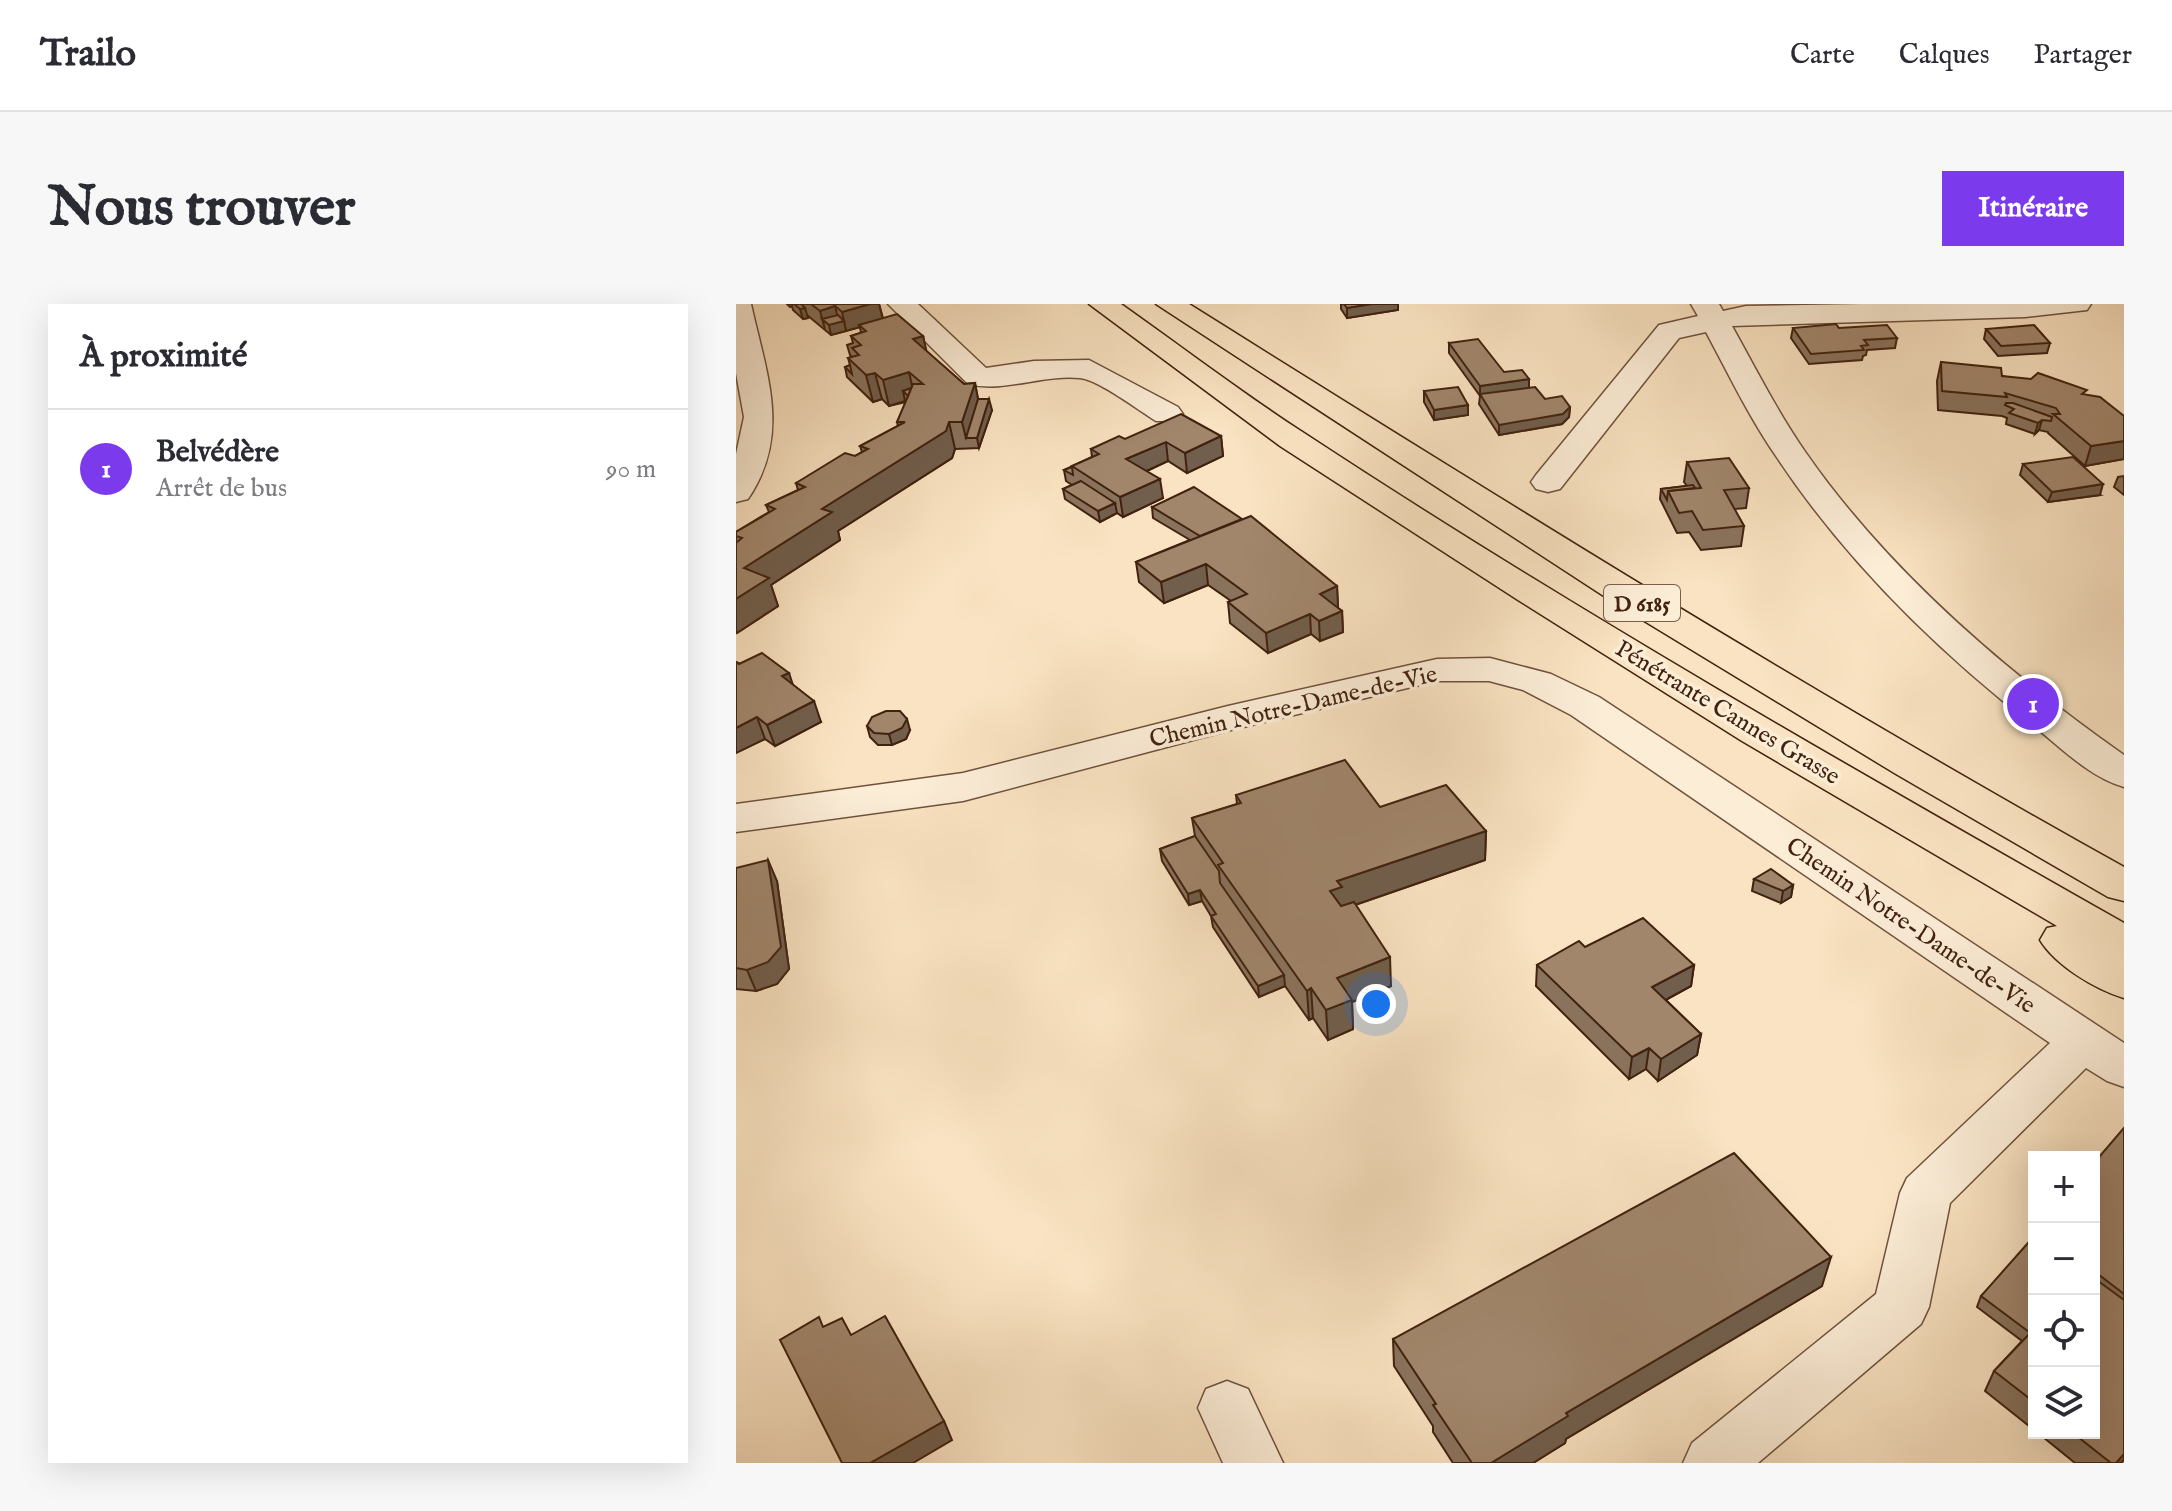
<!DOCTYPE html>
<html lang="fr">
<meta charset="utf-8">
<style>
body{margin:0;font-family:"IM FELL English",serif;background:#f7f7f7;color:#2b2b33}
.controls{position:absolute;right:24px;bottom:24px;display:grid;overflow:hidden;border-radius:0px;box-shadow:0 8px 32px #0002}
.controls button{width:72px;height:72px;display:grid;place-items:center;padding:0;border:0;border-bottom:2px solid #e1e1e2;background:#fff;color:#2b2b33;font:40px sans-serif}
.you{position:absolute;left:640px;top:700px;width:28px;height:28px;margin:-20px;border:6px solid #fff;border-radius:50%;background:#1a73e8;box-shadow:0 0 0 12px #1a73e833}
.badge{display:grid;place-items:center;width:52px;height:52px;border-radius:50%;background:#7c3aed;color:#fff;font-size:26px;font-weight:700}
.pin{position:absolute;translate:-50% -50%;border:4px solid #fff;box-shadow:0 2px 8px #0006}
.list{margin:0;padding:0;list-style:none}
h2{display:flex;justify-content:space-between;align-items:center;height:104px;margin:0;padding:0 32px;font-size:34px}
h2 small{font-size:26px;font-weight:400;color:#7c7c81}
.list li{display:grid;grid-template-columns:52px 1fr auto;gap:24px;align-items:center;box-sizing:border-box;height:120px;padding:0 32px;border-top:2px solid #e1e1e2}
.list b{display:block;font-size:30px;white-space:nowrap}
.list p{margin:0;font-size:26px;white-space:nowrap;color:#7c7c81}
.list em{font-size:26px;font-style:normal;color:#7c7c81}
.icon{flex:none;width:44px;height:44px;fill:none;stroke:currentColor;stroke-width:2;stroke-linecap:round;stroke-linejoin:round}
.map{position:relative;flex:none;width:1388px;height:1159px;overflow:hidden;border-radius:0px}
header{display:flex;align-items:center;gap:48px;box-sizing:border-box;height:112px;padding:0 40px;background:#fff;border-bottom:2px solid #e1e1e2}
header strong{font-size:38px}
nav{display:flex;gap:44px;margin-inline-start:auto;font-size:28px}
.intro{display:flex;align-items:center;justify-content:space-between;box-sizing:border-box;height:192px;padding:0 48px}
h1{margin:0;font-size:56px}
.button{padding:20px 36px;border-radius:0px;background:#7c3aed;color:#fff;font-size:28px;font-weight:700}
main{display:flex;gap:48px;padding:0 48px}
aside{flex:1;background:#fff;border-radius:0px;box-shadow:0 8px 32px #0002}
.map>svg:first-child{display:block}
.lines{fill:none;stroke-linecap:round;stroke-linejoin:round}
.minor-casing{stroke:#6f523c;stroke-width:3}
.highway-casing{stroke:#41220f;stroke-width:3}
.minor{fill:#fcedd7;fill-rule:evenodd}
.highway{fill:#fae3c2;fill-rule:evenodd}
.wall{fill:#8a735d;stroke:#41220f;stroke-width:2}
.shaded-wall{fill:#715e4c;stroke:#41220f;stroke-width:2}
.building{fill:#a1866c;stroke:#41220f;stroke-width:2}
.labels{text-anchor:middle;stroke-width:7;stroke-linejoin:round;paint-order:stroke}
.shield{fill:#fcedd7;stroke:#795f4b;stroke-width:2}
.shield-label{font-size:22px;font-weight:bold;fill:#41220f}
.street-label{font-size:24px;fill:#41220f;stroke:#fcedd7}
</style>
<header>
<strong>Trailo</strong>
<nav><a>Carte</a><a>Calques</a><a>Partager</a></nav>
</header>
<div class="intro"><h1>Nous trouver</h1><a class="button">Itinéraire</a></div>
<main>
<aside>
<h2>À proximité<small></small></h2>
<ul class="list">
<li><span class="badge">1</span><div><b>Belvédère</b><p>Arrêt de bus</p></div><em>90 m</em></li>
</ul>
</aside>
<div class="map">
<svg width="1388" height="1159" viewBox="0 0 1388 1159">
<rect width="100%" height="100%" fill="#fae3c2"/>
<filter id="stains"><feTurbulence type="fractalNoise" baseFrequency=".0025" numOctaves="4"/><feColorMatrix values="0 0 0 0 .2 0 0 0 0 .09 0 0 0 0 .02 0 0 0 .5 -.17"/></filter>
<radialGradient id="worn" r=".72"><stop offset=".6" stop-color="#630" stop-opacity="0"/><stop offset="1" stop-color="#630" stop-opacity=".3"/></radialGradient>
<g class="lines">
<!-- minor casing -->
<g class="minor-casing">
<g id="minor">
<path d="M0 0H15C30 69 56 130 12 195L0 198V150L8 113 0 69Z"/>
<path d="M152 0H182L250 64 298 57 353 56 442 103 447 110 442 117H420C402 106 363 76 344 74 308 70 267 89 232 80Z"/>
<path d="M955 0H983L987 7 1010 2 1126 0H1355L1351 6 1289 13 996 22C1020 65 1042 109 1070 149 1153 268 1270 368 1388 451V483C1355 474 1325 444 1298 422 1202 347 1110 257 1042 155 1014 115 993 71 970 28L943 34 824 185 812 188 800 185 795 178 800 171 923 21 962 12Z"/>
<path d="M754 354 815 370 863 393 1388 739V783L1371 777 1350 764 1214 899 1193 1003 1185 1020 1022 1159H947L956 1139 1140 990 1164 889 1171 874 1314 739 835 411 787 386 753 377H701L495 426 227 497 0 528V500L227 469 492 402 701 355Z"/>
<path d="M491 1077 512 1085 547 1159H487L462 1104 470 1085Z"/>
</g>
</g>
<!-- highway casing -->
<g class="highway-casing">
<g id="highway">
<path d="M353 0H385C446 43 506 89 568 129 834 304 1111 462 1388 619V694C1360 686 1319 661 1304 636L1311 624 1321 622 1006 437 782 296 544 142Z"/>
<path d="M420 0H453C763 194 1068 385 1388 563V597L1372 593 1160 470 877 298Z"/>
</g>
</g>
<!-- minor -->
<use href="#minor" class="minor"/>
<!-- highway -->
<use href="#highway" class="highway"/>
</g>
<!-- wall -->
<g class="wall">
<path d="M51 0H143L147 14 187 32 190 47 228 80 239 79 242 95 256 106 243 144 219 145 216 154 102 227 104 236 35 281 42 302 1 329H0V228L33 208 30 201 62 186 60 179 119 152 126 148 124 142 162 122 161 118 170 98 153 102 146 95 137 98 111 73 109 63 114 61 112 54 116 53 114 51 111 41 117 39 115 32 125 29 124 23 95 31 71 11 72 14 67 15 57 6 56 2 54 3Z"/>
<path d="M605 0H662V6L611 14 605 5Z"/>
<path d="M1057 24H1103L1161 34 1159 44 1131 46 1130 51 1127 52 1126 56 1073 60 1055 34Z"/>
<path d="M1250 25 1314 39 1311 49 1262 52 1248 35Z"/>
<path d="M713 39 768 68 809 95 834 103 833 113 826 120 763 131 743 100 744 92 713 49Z"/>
<path d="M1205 58 1349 91 1388 112V155L1349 162 1312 129V128L1303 126 1299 130 1270 120 1271 114 1266 112 1202 106 1201 77Z"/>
<path d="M688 87 732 101V111L698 116 688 98Z"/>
<path d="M485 132 487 152 451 169 432 157 411 167 427 194 387 213 381 209 364 218 329 195 327 185 336 181 330 177 328 166 356 153 355 145 389 135Z"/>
<path d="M951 158 1013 184 1010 204 998 205 1008 222 1005 242 965 246 953 228 941 229 924 195 925 185 951 182 948 178Z"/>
<path d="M1287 160 1364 191 1312 198 1284 171Z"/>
<path d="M1388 172V191L1378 183 1382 173Z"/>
<path d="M416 203 601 282 602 303H601L606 307 607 328 584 337 575 330 532 349 494 319 492 298 495 297 472 281 428 299 403 278 400 258 454 236 417 214Z"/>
<path d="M0 358 57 381 85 418 39 442 29 435 0 449Z"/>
<path d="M131 422 174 426 170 435 156 441H142L134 433Z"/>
<path d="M500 491 644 503 750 527 749 556 619 601 655 682 616 698 617 725 592 736 577 714 573 716 549 682 523 693 477 623 475 612 466 597 453 601 426 557 424 545 459 532 456 514 501 500Z"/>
<path d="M0 564 41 577 53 665 41 680 20 687 0 685Z"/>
<path d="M1018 575 1057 581 1055 593 1045 599 1016 587Z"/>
<path d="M849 643 958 661 955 682 930 696 965 730 961 751 922 777 910 765 893 775 800 682 801 661Z"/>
<path d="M1388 824V1156L1385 1159H1339L1302 1129H1358V859Z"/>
<path d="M1298 933V1126L1249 1087 1258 1067 1286 1037 1241 1003 1245 992 1294 941Z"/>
<path d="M1086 982 830 1135 829 1139 797 1159H717L697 1128V1122L658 1062 657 1035Z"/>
</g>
<!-- shaded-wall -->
<g class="shaded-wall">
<path d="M134 0H143L147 16 123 21 124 23 110 27 106 8Z"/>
<path d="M635 0H662V6L611 14V4Z"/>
<path d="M99 2 103 18 108 17 110 27 95 31 93 21 86 15 89 25 84 7Z"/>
<path d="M69 4 72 14 67 15 64 5Z"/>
<path d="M187 32 193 58 177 35Z"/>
<path d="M173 68 178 90 167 87 169 97 153 102 147 76Z"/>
<path d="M139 69 146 95 137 98 130 71Z"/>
<path d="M793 75V85L744 92V82Z"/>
<path d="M239 79 244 106 230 134 226 118Z"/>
<path d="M253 95 256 106 243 144 241 134Z"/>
<path d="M732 101V111L698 116V106Z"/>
<path d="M834 103 833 113 826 120 763 131V121Z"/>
<path d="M1306 116 1303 126 1299 130 1302 119Z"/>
<path d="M213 118 219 145 216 154 102 227 104 236 35 281 42 302 1 329 0 325V295L8 264 86 205Z"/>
<path d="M485 132 487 152 451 169 449 149Z"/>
<path d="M1388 137V155L1349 162 1355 142Z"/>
<path d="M430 138 432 157 393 175 390 155Z"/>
<path d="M424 175 427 194 387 213 384 193Z"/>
<path d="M1367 180 1364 191 1312 198 1316 188Z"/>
<path d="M379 199 381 209 364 218 362 207Z"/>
<path d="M470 260 472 281 428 299 425 278Z"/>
<path d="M601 282 602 303 585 311 584 290Z"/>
<path d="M606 307 607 328 584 337 583 317Z"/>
<path d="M574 310 575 330 532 349 530 329Z"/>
<path d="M53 369 60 390 46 372Z"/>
<path d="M78 397 85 418 39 442 31 421Z"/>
<path d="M21 413 29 435 0 449V424Z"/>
<path d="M171 415 174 426 170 435 156 441 153 430Z"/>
<path d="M750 527 749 556 607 605 594 587 601 577Z"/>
<path d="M32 556 41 577 53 665 41 680 20 687 11 666Z"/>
<path d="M1057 581 1055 593 1045 599 1047 587Z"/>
<path d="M464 586 466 597 453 601 452 590Z"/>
<path d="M654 653 655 682 616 698 617 725 592 736 590 706 601 674Z"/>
<path d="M958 661 955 682 913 705 916 683Z"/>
<path d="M548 671 549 682 523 693 522 682Z"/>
<path d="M575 684 577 714 573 716 571 687Z"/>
<path d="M965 730 961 751 922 777 925 755Z"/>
<path d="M913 744 910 765 893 775 896 753Z"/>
<path d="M1095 953 1086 982 830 1135 829 1139 797 1159H755L830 1109Z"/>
<path d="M208 1117 216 1136 177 1159H134Z"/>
<path d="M1388 1150V1156L1385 1159H1380Z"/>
</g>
<!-- building -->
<g class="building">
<path d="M58 0H65L69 4 64 5Z"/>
<path d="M75 0H134L106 8 99 2 84 7Z"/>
<path d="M608 0H635L611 4Z"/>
<path d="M161 10 187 32 177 35 228 80 239 79 226 118H213L210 127 86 205 96 208 8 264 33 274 0 295V239L6 234 0 232V228L39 205 30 201 69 183 60 179 109 149 119 152 132 145 124 142 169 118H161L177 80H187L173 68 147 76 139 69 130 71 112 54 123 51 116 44 125 41 115 32 130 27 123 21Z"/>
<path d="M102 11 108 17 93 21 86 15Z"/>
<path d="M1100 20 1103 24 1151 21 1161 34 1128 36 1132 41 1125 42 1128 46 1075 50 1057 24Z"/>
<path d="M1298 21 1314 39 1265 42 1250 25Z"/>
<path d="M742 35 768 68 786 66 793 75 744 82 713 39Z"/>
<path d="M1205 58 1265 64 1266 72 1295 75 1302 69 1351 86 1346 90 1364 93 1388 112V137L1355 142 1317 110H1324L1320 104 1269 89 1271 93 1206 87Z"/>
<path d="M114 61 116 70 109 63Z"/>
<path d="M722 83 732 101 698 106 688 87Z"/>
<path d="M799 83 809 95 826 92 834 103 827 110 763 121 744 90Z"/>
<path d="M175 84 172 92 167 87Z"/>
<path d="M242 95H253L241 134H230Z"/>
<path d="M1270 99H1277L1316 113 1315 117 1306 116 1302 119 1273 109 1278 105 1269 101Z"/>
<path d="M445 110 485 132 449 149 430 138 390 155 424 175 384 193 336 162 363 150 355 145 383 132 389 135Z"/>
<path d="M1337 153 1367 180 1316 188 1287 160Z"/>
<path d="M993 154 1013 184 988 186 1008 222 967 226 956 207 943 209 932 187 965 184 951 158Z"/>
<path d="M336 163 337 171 328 166Z"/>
<path d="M345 177 379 199 362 207 327 185Z"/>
<path d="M957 181 959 184 932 187 931 196 925 185Z"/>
<path d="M458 183 506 215 464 232 416 203Z"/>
<path d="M515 212 601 282 584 290 606 307 583 317 574 310 530 329 492 298 511 290 470 260 425 278 400 258Z"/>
<path d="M26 349 53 369 46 372 78 397 31 421 21 413 0 424V358L3 360Z"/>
<path d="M150 407H164L171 415 166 424 153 430 138 429 131 422 136 413Z"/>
<path d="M609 456 644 503 710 481 750 527 601 577 606 583 594 587 605 602 618 598 654 653 601 674 616 696 590 706 575 684 571 687 482 561 487 559 456 514 505 499 500 491Z"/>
<path d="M459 532 483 567 484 579 548 671 522 682 475 612 480 610 464 586 452 590 424 545Z"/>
<path d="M32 556 45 643 32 658 11 666 0 664V564Z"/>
<path d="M1035 565 1057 581 1047 587 1018 575Z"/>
<path d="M907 614 958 661 916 683 965 730 925 755 913 744 896 753 801 661 843 637 849 643Z"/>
<path d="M1388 824V990L1358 967V859Z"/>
<path d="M998 849 1095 953 830 1109 832 1112 755 1159H736L697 1101 700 1100 657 1035Z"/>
<path d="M1292 939 1298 944V1023L1293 1028 1245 992Z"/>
<path d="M1358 974 1388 996V1150L1380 1159H1375L1337 1129H1358Z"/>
<path d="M149 1012 208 1117 134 1159H106L44 1036 83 1013 87 1023 106 1014 115 1031Z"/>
<path d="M1298 1025V1098L1258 1067Z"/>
</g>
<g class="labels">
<!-- shield labels -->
<rect class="shield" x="868" y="281" width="76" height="36" rx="6"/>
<g class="shield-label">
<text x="906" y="307">D 6185</text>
</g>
<!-- street labels -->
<g class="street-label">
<text transform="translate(557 402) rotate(-13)" y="8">Chemin Notre-Dame-de-Vie</text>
<text transform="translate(992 408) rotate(31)" y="8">Pénétrante Cannes Grasse</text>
<text transform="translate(1175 621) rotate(34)" y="8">Chemin Notre-Dame-de-Vie</text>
</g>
</g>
<rect width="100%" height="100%" filter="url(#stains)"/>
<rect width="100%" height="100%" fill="url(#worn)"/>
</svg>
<div class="controls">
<button>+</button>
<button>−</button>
<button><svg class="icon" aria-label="locate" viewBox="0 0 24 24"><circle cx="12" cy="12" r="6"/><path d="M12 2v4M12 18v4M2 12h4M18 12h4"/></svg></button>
<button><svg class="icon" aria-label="layers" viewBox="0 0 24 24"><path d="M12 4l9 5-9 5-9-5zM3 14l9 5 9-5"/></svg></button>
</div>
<div class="you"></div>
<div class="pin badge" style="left:1297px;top:400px">1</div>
</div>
</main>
